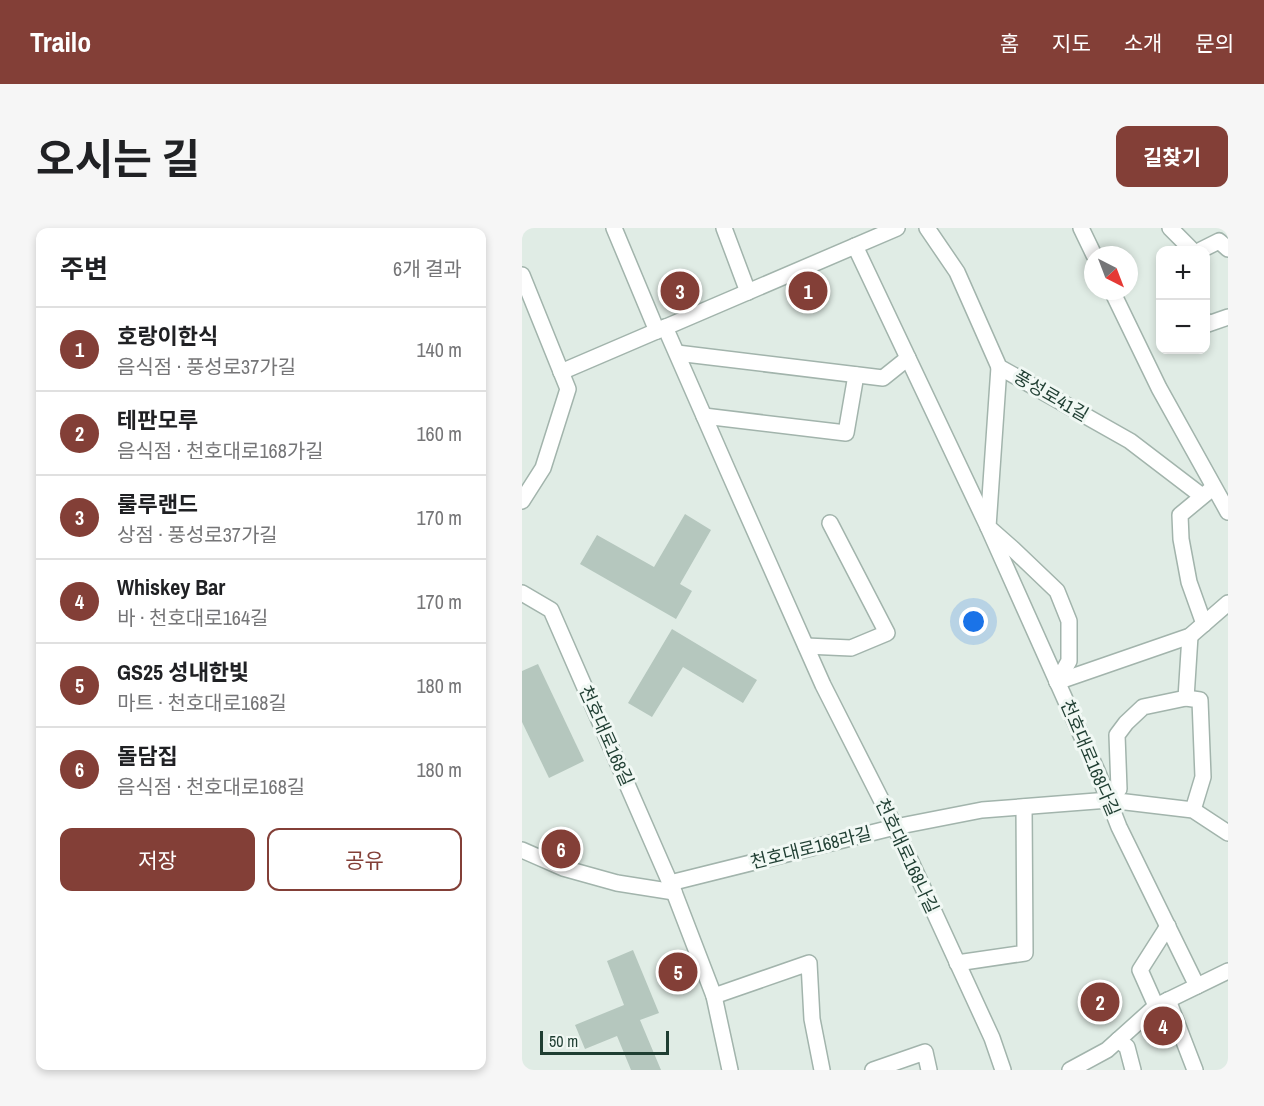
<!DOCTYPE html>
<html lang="ko">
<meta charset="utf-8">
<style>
body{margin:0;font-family:"Archivo Narrow","Noto Sans KR",sans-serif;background:#f6f6f6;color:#202124}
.controls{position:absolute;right:18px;top:18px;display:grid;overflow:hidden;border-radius:12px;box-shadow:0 3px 9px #0003}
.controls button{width:54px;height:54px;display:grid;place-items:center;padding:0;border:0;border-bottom:2px solid #e0e0e0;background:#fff;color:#202124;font:30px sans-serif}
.compass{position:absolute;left:562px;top:18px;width:54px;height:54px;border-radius:50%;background:#fff;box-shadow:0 3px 9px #0003;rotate:138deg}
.scale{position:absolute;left:18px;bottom:15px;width:129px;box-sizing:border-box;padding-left:6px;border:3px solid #1f3e32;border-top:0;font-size:16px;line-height:21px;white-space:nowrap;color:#1f3e32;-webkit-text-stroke:4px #f1f8f4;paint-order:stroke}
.you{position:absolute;left:452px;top:394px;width:21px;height:21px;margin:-15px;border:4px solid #fff;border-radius:50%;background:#1a73e8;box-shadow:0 0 0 9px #1a73e833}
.badge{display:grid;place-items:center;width:39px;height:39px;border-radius:50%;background:#833f37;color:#fff;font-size:20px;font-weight:700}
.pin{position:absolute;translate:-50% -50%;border:3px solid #fff;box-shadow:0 2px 6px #0006}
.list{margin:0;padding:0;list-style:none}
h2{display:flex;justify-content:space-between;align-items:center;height:78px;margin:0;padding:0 24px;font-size:26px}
h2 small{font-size:20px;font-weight:400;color:#757577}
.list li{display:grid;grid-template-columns:39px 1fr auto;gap:18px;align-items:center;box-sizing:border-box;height:84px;padding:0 24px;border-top:2px solid #e0e0e0}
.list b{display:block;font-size:22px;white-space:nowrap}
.list p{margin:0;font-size:20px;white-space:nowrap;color:#757577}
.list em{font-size:20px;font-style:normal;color:#757577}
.actions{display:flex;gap:12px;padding:18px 24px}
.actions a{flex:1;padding:14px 0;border:2px solid #833f37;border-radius:12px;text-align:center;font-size:21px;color:#833f37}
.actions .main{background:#833f37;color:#fff}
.map{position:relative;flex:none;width:706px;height:842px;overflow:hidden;border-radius:12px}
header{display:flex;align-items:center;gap:36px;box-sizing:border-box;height:84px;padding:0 30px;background:#833f37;color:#fff}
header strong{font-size:28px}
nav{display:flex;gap:33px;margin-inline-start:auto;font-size:21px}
.intro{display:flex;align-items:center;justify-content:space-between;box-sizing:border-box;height:144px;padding:0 36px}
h1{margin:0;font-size:42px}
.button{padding:15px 27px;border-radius:12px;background:#833f37;color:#fff;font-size:21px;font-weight:700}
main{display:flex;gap:36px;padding:0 36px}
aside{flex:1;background:#fff;border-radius:12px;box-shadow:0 3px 9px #0003}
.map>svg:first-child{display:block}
.building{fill:#b5c7be}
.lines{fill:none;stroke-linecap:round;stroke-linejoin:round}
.minor-casing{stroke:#a2b4ac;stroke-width:18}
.minor{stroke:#fff;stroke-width:15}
.labels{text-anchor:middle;stroke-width:6;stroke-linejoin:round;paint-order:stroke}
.street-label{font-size:18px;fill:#1f3e32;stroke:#f1f8f4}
</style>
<header>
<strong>Trailo</strong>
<nav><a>홈</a><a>지도</a><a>소개</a><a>문의</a></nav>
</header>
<div class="intro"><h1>오시는 길</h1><a class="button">길찾기</a></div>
<main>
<aside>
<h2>주변<small>6개 결과</small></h2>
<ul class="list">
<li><span class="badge">1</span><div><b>호랑이한식</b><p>음식점 · 풍성로37가길</p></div><em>140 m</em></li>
<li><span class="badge">2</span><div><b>테판모루</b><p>음식점 · 천호대로168가길</p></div><em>160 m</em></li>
<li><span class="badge">3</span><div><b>룰루랜드</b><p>상점 · 풍성로37가길</p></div><em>170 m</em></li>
<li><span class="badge">4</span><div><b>Whiskey Bar</b><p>바 · 천호대로164길</p></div><em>170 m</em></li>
<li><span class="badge">5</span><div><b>GS25 성내한빛</b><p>마트 · 천호대로168길</p></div><em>180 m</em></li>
<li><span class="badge">6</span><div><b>돌담집</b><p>음식점 · 천호대로168길</p></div><em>180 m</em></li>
</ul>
<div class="actions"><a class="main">저장</a><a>공유</a></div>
</aside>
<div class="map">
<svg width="706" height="842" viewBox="0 0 706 842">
<rect width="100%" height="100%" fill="#e0ece5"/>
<!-- building -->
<g class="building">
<path d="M163 286 189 302 158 356 170 363 154 391 58 336 75 307 132 339Z"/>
<path d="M150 401 235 452 221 475 161 439 130 489 106 475Z"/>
<path d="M16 436 62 533 27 550 0 494V443Z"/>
<path d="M111 722 137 785 118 792 139 842H109L95 808 63 821 53 797 102 777 85 733Z"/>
</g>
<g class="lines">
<!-- minor casing -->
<g class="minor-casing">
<g id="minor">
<path d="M92 0 135 103"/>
<path d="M202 0 226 64"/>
<path d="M405 0 435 44 477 139 608 213 680 268"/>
<path d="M559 0 572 27"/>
<path d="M648 0 670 22"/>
<path d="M333 18 466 299 576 545 597 599 675 758"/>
<path d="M679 22 697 13 706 21"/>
<path d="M0 47 46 161 21 240 0 273"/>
<path d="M590 63 637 160 706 284"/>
<path d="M684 93 686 96 706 89"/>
<path d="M143 99 206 243 301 457 373 599 470 810 481 842"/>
<path d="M155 125 361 150 386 130"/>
<path d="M477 139 466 299 491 321 535 363 547 393V433L535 454"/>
<path d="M39 144 375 0"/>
<path d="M182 188 324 205 334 147"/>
<path d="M0 365 29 382 152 664 192 768 208 842"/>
<path d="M682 396 667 354 659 311 658 287 687 263"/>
<path d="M284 418 329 420 365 405 308 295"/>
<path d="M535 454 668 408 706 375"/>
<path d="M664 470 678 472 681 549 671 582"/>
<path d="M587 572 597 561 595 507 604 495 621 479 664 470 668 408"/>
<path d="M0 622 41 640 95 655 152 664"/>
<path d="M148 655 373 599 460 582 587 572 671 582 706 605"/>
<path d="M435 735 503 725 502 579"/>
<path d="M192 768 287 735 290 791 300 842"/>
<path d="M646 772 673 842"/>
<path d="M634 778 618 742 646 698"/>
<path d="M596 812 605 819 611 842"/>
<path d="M351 842 403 824 407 842"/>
<path d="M548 842 585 822 634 778 706 743"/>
</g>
</g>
<!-- minor -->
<use href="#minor" class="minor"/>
</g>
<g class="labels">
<!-- street labels -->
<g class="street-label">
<text transform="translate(529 168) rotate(30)" y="6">풍성로41길</text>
<text transform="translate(84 508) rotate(66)" y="6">천호대로168길</text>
<text transform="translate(568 530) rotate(67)" y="6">천호대로168다길</text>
<text transform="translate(289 620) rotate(-14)" y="6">천호대로168라길</text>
<text transform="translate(385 628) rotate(65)" y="6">천호대로168나길</text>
</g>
</g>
</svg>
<div class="controls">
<button>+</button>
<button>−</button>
</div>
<svg class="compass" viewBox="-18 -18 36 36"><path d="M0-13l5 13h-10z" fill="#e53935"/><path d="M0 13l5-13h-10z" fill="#757577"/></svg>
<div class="scale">50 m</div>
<div class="you"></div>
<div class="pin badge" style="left:286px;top:63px">1</div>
<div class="pin badge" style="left:578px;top:774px">2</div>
<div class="pin badge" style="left:158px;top:63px">3</div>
<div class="pin badge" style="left:641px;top:798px">4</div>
<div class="pin badge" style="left:156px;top:744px">5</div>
<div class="pin badge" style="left:39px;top:621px">6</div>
</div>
</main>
